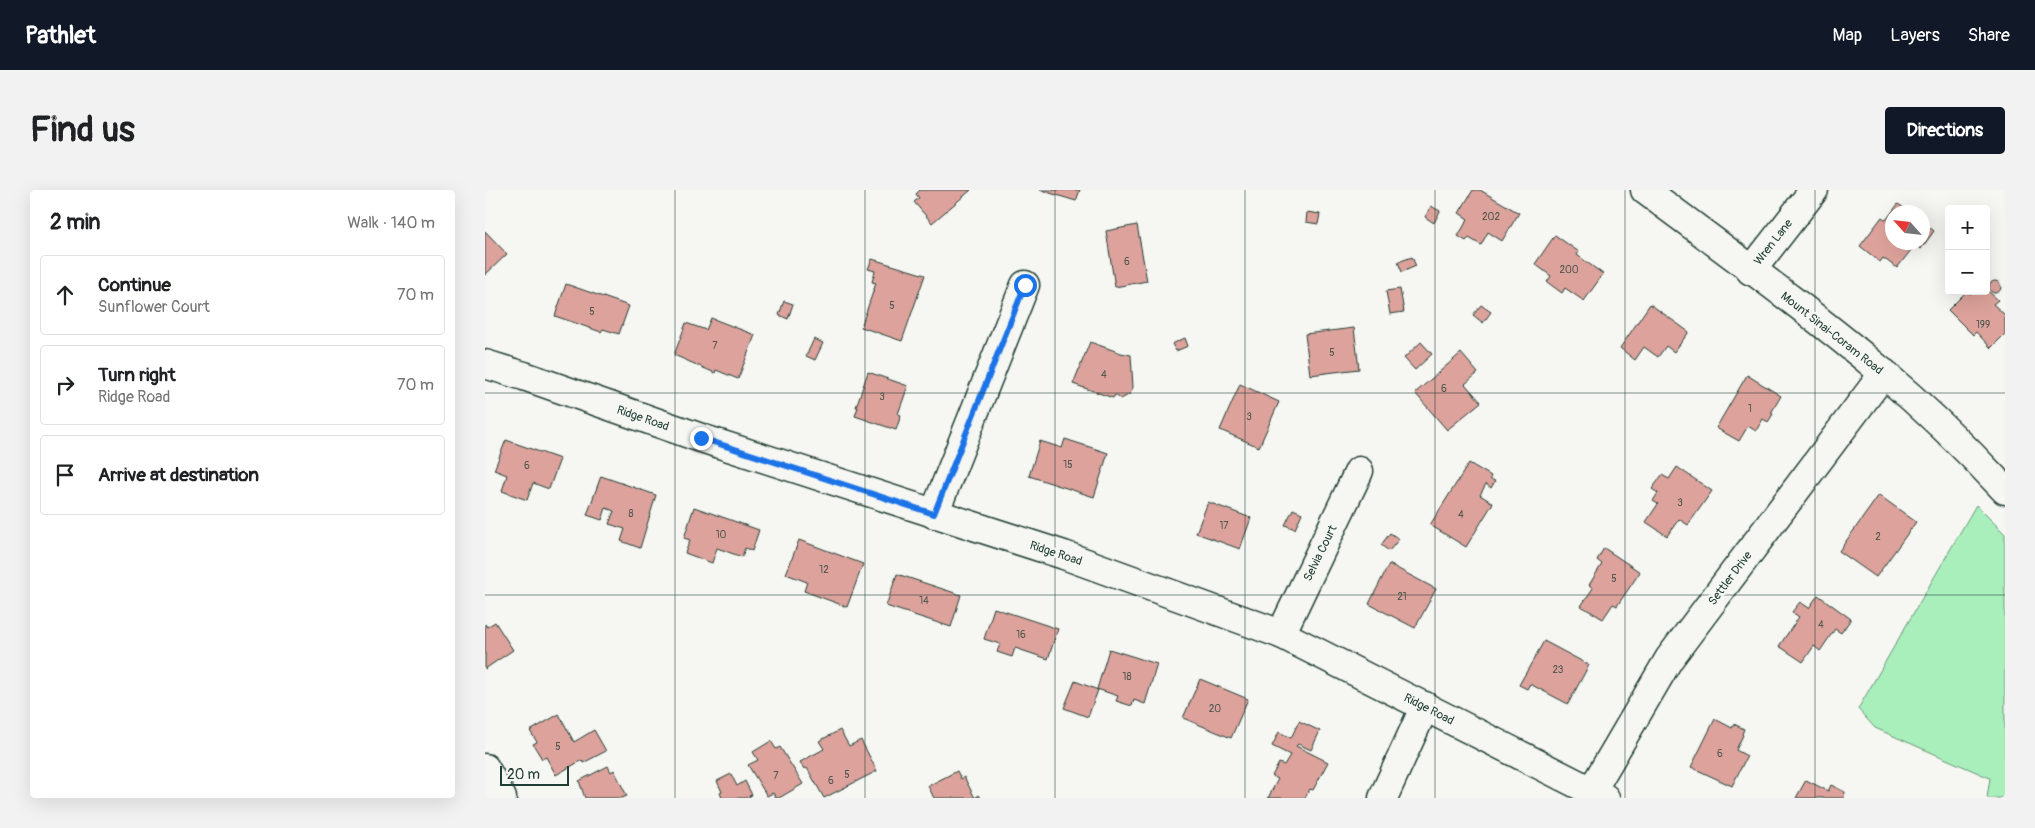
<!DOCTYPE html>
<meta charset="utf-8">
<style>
body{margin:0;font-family:Pangolin,sans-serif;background:#f2f2f2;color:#202124}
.controls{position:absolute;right:15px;top:15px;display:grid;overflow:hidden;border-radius:5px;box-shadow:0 5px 20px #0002}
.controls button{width:45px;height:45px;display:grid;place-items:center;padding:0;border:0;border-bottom:1px solid #e0e0e0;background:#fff;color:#202124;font:25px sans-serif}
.compass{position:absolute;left:1400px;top:15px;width:45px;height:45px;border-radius:50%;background:#fff;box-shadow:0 5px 20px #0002;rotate:297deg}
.scale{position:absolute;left:15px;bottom:12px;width:69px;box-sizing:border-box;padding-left:5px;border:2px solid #1f3d34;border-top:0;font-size:14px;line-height:18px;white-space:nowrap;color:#1f3d34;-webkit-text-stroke:4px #f6f6f2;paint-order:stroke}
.stop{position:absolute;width:15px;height:15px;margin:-11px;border:4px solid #1a73e8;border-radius:50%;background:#fff}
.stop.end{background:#1a73e8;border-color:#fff;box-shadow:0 1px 5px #0008}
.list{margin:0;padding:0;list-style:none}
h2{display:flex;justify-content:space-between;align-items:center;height:65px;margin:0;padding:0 20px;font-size:21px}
h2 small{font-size:16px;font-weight:400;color:#757577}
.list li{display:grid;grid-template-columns:32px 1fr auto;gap:15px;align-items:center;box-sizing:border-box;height:80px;margin:0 10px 10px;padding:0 10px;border:1px solid #e0e0e0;border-radius:5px}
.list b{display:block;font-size:19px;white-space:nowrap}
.list p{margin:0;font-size:16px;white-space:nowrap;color:#757577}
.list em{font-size:16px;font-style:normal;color:#757577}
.icon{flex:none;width:28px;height:28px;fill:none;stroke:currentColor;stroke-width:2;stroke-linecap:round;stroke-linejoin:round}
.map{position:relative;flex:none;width:1520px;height:608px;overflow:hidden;border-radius:5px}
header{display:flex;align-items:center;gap:30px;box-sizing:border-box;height:70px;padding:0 25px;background:#111827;color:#fff}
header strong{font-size:24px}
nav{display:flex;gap:28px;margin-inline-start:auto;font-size:18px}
.intro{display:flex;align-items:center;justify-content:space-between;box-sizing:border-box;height:120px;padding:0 30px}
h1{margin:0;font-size:35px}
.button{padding:12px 22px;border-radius:5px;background:#111827;color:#fff;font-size:18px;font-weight:700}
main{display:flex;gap:30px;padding:0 30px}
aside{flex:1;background:#fff;border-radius:5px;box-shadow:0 5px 20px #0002}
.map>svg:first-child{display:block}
.green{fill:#a9efbb;stroke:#649678}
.building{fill:#dca29b;stroke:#1f3d34}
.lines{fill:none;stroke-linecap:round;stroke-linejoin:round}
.minor-casing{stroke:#1f3d34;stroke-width:31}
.major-casing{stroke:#1f3d34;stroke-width:31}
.minor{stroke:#f6f6f2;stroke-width:28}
.major{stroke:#f6f6f2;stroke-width:28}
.route{stroke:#1a73e8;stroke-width:6}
.grid{fill:none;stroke:#1f3d34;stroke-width:1;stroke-opacity:0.55}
.labels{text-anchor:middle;stroke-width:5;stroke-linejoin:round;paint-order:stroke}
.number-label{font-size:10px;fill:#4e564e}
.street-label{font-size:12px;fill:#1f3d34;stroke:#f6f6f2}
</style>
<header>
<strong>Pathlet</strong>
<nav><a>Map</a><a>Layers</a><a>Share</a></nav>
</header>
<div class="intro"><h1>Find us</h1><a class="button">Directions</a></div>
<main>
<aside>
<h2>2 min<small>Walk · 140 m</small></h2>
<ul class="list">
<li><svg class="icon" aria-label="ahead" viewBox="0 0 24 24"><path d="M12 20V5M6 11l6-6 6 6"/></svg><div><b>Continue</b><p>Sunflower Court</p></div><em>70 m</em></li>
<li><svg class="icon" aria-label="right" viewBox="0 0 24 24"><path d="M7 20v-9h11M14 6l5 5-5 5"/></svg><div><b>Turn right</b><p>Ridge Road</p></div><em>70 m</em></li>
<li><svg class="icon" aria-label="arrive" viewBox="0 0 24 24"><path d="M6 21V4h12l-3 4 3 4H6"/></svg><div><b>Arrive at destination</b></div></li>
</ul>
</aside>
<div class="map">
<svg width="1520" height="608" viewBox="0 0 1520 608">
<rect width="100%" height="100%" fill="#f6f6f2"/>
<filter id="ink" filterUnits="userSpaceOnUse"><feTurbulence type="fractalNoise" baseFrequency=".02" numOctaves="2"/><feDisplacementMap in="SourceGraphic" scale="10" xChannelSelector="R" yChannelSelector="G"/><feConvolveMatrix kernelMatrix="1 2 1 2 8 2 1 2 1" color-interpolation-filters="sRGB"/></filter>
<g filter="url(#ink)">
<!-- green -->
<path class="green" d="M1491 315 1520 344V608H1502L1505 588 1390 538 1373 519Z"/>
<!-- building -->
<g class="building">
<path d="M435 0H486L447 33 429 12 434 8 431 4Z"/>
<path d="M555 0H595L591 11Z"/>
<path d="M988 0H995L1034 23 1017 51 1003 42 996 55 984 48 981 51 973 46 983 29 974 23Z"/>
<path d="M1413 14 1425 22H1408V52H1438V32L1449 41 1436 59 1430 55 1412 78 1398 68 1395 72 1375 56 1397 27 1401 30Z"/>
<path d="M946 16 955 21 949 33 940 27Z"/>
<path d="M822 22 835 24 833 34 821 32Z"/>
<path d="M652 35 662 91 630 97 621 41Z"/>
<path d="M0 41 22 64 0 85Z"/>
<path d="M1070 45 1094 62 1092 65 1118 84 1099 111 1080 98 1077 103 1062 92 1066 86 1050 74Z"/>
<path d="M927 67 931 76 917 82 913 72Z"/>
<path d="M387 69 440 85 417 151 376 137 391 93 387 92 390 81 383 79Z"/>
<circle cx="1510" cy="97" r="6"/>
<path d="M81 94 144 116 134 144 118 139 116 142 70 126Z"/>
<path d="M915 99 919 122 905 124 901 101Z"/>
<path d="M1501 99 1513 110 1508 114 1520 125V144L1506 158 1491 142 1488 145 1463 120 1482 101 1485 104 1489 101H1501Z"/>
<path d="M299 111 308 114 303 129 294 125Z"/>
<path d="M1165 114 1204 142 1189 162 1181 156 1173 167 1159 157 1150 170 1135 158Z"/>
<path d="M996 115 1006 122 998 133 988 125Z"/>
<path d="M226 128 270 145 253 189 231 180 230 183 189 165 201 133 221 140Z"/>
<path d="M869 138 874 179 825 185 820 144Z"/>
<path d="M700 148 703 156 691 161 687 154Z"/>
<path d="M329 149 338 153 330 170 321 166Z"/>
<path d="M605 152 636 163 646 165 648 197 645 204 636 209 630 205 628 208 588 194Z"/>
<path d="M936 152 947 164 930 180 919 168Z"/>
<path d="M976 163 993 183 980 194 996 212 962 240 930 203Z"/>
<path d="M383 182 423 196 413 224 416 225 411 240 370 226 373 217H371Z"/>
<path d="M1262 185 1296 206 1286 223 1288 224 1283 232 1278 229 1271 241 1263 236 1254 251 1231 238Z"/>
<path d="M755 194 794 212 774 257 735 240Z"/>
<path d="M580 249 623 263 609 307 544 286 555 251 577 258Z"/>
<path d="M21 250 75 269 64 299 48 293 42 310 17 301 22 285 9 280Z"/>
<path d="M984 273 1006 286 1005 289 1010 291 1006 298 1001 294 995 305 1008 313 981 357 945 335Z"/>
<path d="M1192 277 1227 301 1203 335 1194 329 1182 346 1161 332 1173 314 1168 311 1173 303 1167 299 1177 285 1184 289Z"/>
<path d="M116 286 171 305 155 358 136 351 140 339 124 334 129 321 121 318 117 330 102 325Z"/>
<path d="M1394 305 1431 332 1391 387 1354 361Z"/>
<path d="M723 312 766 328 755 359 711 343Z"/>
<path d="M209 317 274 340 267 361 260 358 257 367 232 358 227 373 200 363 205 350 199 348Z"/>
<path d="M808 319 817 323 810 339 800 335Z"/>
<path d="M905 343 914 349 904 361 896 355Z"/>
<path d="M314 350 378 374 362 417 319 401 322 392 301 384Z"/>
<path d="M1119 358 1155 382 1132 416 1128 414 1118 429 1096 416 1108 398 1104 395 1117 374 1112 370Z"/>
<path d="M904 374 951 399 930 438 884 414Z"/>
<path d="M412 384 476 405 466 437 401 416Z"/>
<path d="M1333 405 1366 429 1356 443 1350 439 1335 461 1329 456 1318 472 1294 456 1314 427 1307 422 1315 412 1324 418Z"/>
<path d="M509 418 573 439 563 469 530 458 527 467 512 462 515 454 499 449Z"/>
<path d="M10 432 28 460 0 479V434L2 437Z"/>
<path d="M1059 451 1104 475 1083 514 1045 494 1042 499 1034 495Z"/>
<path d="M624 459 672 474 660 514 649 510 647 516 631 511 633 506 612 499Z"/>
<path d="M715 489 763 509 746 548 698 528Z"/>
<path d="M590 491 613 500 603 527 579 518Z"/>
<path d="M74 524 89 552 109 540 121 561 98 573 97 570 71 585 61 567 57 569 48 554 52 552 45 541Z"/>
<path d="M1230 529 1247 538 1249 534 1259 539 1257 544 1258 545 1251 560 1262 566 1247 596 1206 577Z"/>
<path d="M814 531 835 541 826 560 813 554 811 556 843 572 828 600 825 599 820 608H783L793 589 787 586 794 573 799 575 805 565 787 556 794 542 806 548Z"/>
<path d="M355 540 364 556 376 550 392 581 339 608 322 578 319 579 315 572 339 559 334 551Z"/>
<path d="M286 551 291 559 295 557 318 594 294 608H291L288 603 282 606 263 575 273 570 268 562Z"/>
<path d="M123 576 126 582 129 580 142 606 137 608H100L94 591Z"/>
<path d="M472 581 476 589 479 587 490 608 494 605 496 608H449L443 596Z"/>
<path d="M246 584 252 596 260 591 267 605 264 606 265 608H237L235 603 237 602 232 591Z"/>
<path d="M1321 590 1343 601 1346 595 1360 602 1359 608H1311Z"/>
</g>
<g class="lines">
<!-- minor casing -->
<g class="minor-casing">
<g id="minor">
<path d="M1266 81 1329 0"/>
<path d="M0 174 39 186 216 248 579 365 796 444 1120 608"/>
<path d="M449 324 540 95"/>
<path d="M796 444 874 281"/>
<path d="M0 578 17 608"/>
<path d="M1106 602 1184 469 1399 183"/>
<path d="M898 608 940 516"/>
</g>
</g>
<!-- major casing -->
<g class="major-casing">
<path id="major" d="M1160 0C1240 60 1321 118 1397 182 1441 219 1482 259 1520 300"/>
</g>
<!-- minor -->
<use href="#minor" class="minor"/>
<!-- major -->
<use href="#major" class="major"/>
</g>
</g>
<g class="lines" filter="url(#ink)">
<!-- route -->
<path class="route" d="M216 248 449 324 540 95"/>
</g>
<!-- grid -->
<path class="grid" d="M190 0V608M380 0V608M570 0V608M760 0V608M950 0V608M1140 0V608M1330 0V608M0 203H1520M0 405H1520"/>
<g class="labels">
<!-- number labels -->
<g class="number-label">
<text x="1006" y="30">202</text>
<text x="642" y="75">6</text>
<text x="1084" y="83">200</text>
<text x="407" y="119">5</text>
<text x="107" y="125">5</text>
<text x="1498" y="138">199</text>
<text x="230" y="159">7</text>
<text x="847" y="166">5</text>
<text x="619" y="188">4</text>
<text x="959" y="202">6</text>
<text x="397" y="210">3</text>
<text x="1265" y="222">1</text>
<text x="764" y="230">3</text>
<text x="583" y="278">15</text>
<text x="42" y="279">6</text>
<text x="1195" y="316">3</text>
<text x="146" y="327">8</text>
<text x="976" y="328">4</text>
<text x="739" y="339">17</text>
<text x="236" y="348">10</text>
<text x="1393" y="350">2</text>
<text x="339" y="383">12</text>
<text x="1129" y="392">5</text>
<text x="917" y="410">21</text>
<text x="439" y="414">14</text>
<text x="1336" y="438">4</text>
<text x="536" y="448">16</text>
<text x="1073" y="483">23</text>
<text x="642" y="490">18</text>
<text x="730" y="522">20</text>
<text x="73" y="560">5</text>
<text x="1235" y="567">6</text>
<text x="362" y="588">5</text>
<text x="291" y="589">7</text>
<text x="346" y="594">6</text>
</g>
<!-- street labels -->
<g class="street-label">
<text transform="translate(1288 52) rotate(-52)" y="4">Wren Lane</text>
<text transform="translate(1347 143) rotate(38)" y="4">Mount Sinai-Coram Road</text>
<text transform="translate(158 228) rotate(19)" y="4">Ridge Road</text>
<text transform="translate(571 363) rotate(18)" y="4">Ridge Road</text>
<text transform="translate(835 363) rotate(-64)" y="4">Selvia Court</text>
<text transform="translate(1245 388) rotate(-53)" y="4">Settler Drive</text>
<text transform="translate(944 519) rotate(27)" y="4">Ridge Road</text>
</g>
</g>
</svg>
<div class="controls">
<button>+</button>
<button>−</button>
</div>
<svg class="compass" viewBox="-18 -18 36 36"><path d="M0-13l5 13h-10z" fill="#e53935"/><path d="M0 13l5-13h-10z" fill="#757577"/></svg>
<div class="scale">20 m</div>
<div class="stop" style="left:540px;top:95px"></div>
<div class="stop end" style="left:216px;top:248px"></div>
</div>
</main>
